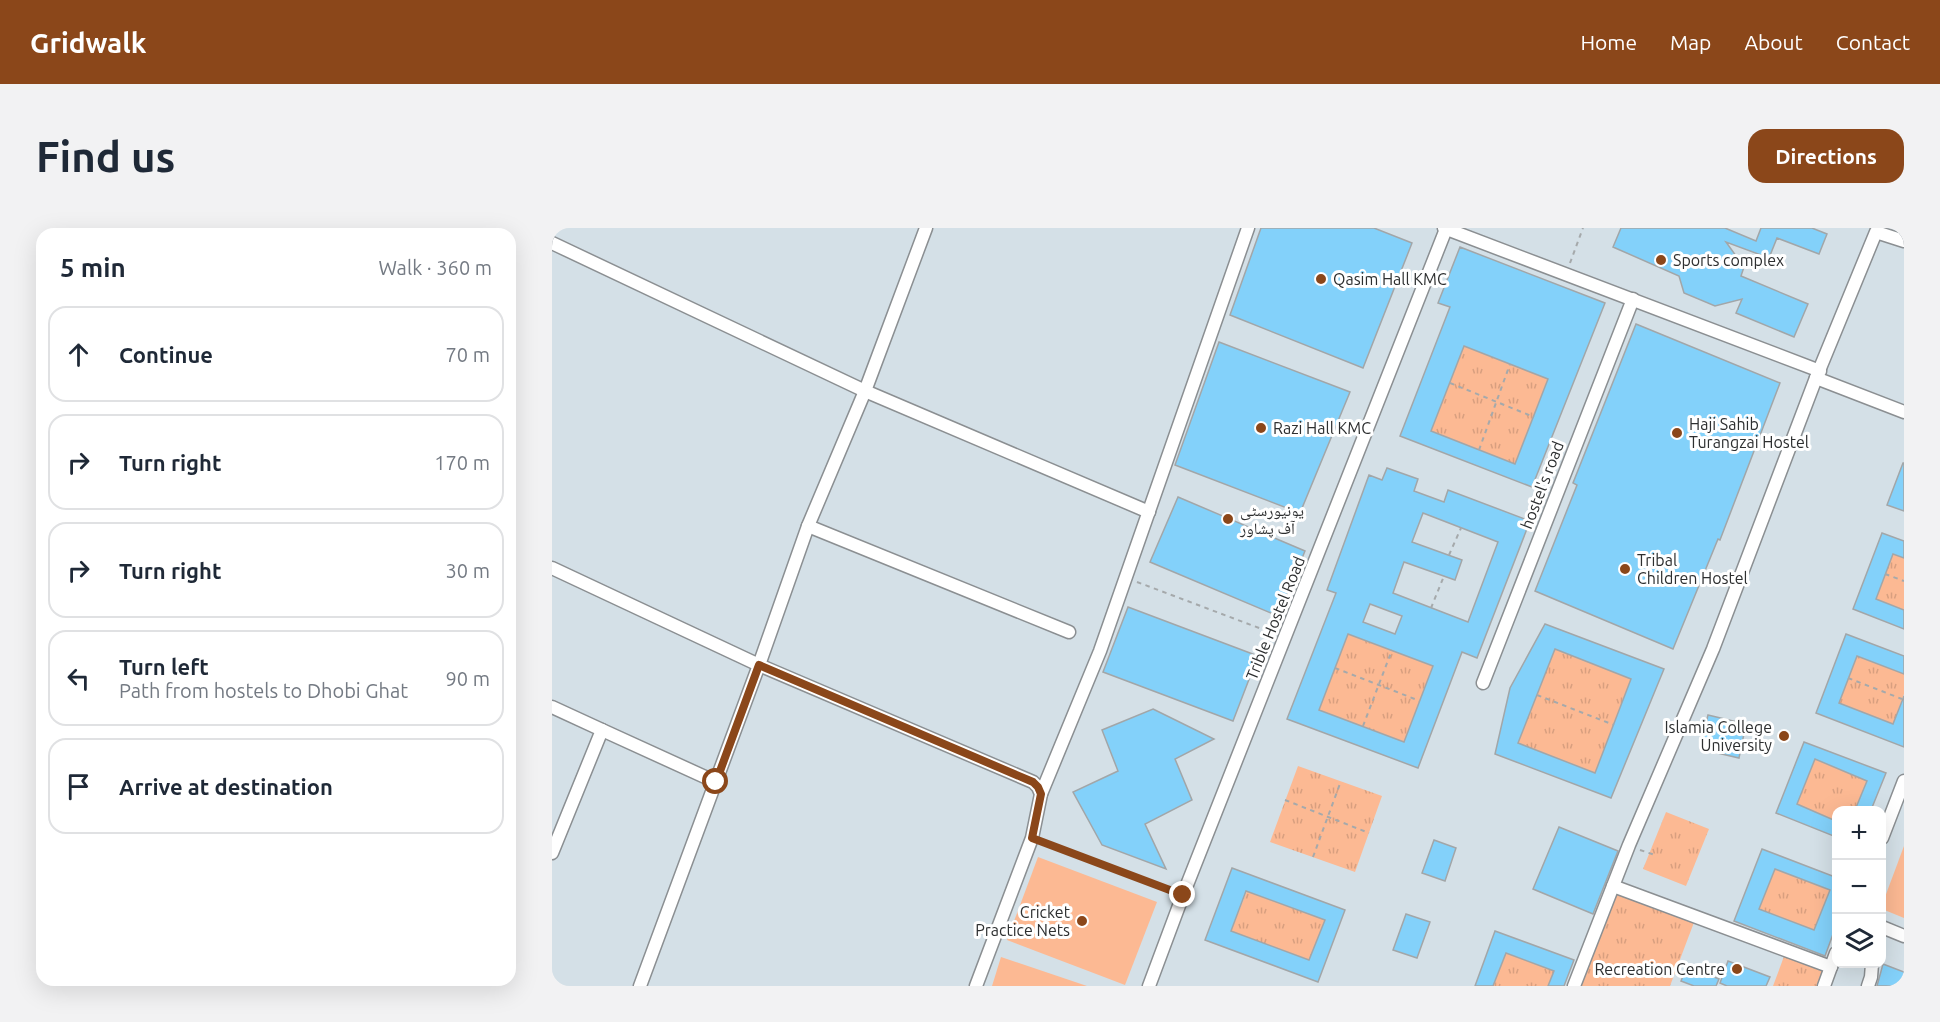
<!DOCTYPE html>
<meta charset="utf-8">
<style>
body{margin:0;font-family:Ubuntu,"Noto Naskh Arabic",sans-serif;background:#f2f2f3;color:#1f2937}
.controls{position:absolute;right:18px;bottom:18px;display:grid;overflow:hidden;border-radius:12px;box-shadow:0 6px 24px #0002}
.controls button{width:54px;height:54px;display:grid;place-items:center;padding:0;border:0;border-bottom:2px solid #e0e1e3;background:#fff;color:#1f2937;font:30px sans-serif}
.stop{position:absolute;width:18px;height:18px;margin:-14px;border:4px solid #8b471a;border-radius:50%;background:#fff}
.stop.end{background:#8b471a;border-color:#fff;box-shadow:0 2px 6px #0008}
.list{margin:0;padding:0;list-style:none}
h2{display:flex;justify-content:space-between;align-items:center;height:78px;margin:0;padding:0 24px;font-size:26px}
h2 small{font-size:20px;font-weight:400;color:#747a83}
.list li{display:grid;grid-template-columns:39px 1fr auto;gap:18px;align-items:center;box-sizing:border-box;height:96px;margin:0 12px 12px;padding:0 12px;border:2px solid #e0e1e3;border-radius:18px}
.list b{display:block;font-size:22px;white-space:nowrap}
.list p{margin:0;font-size:20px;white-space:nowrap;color:#747a83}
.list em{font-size:20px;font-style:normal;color:#747a83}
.icon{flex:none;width:33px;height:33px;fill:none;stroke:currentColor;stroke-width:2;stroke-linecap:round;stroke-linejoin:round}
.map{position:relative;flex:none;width:1352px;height:758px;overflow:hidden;border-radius:18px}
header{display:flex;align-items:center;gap:36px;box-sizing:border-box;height:84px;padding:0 30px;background:#8b471a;color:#fff}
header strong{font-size:28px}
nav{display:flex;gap:33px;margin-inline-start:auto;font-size:21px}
.intro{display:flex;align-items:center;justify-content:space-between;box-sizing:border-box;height:144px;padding:0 36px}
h1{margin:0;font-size:42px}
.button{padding:15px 27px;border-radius:18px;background:#8b471a;color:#fff;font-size:21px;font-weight:700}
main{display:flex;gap:36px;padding:0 36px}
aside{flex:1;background:#fff;border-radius:18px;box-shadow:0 6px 24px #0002}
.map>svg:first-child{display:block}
.built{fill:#d4e0e7;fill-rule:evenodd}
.park{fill:url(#park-tufts)}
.garden{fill:#fcb993}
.building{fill:#83d1fa;stroke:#a2a6a8;stroke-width:1.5;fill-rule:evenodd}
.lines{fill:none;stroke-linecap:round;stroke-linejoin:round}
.minor-casing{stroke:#8b8f92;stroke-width:15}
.path{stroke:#a5a9ab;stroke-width:2;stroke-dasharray:4.5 4.5;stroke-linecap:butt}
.minor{stroke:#fff;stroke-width:12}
.route{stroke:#8b471a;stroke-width:8}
.poi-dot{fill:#8b471a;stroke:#fff;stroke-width:2}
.labels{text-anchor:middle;stroke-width:6;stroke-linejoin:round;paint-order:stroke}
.poi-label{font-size:16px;fill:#2d2f30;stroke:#fff;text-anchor:start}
.street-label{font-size:16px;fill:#2d2f30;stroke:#fff}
</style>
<header>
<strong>Gridwalk</strong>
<nav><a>Home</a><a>Map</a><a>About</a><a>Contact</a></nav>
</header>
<div class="intro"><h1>Find us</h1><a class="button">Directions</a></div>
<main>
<aside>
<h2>5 min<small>Walk · 360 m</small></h2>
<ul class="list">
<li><svg class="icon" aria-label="ahead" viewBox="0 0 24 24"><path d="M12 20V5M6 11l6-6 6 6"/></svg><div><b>Continue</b></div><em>70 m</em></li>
<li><svg class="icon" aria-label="right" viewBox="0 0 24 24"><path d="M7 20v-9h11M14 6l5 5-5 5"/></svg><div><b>Turn right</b></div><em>170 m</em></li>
<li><svg class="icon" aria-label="right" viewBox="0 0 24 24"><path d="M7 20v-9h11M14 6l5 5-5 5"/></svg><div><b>Turn right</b></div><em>30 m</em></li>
<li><svg class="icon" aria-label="left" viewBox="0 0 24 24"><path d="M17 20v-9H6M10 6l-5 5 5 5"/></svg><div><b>Turn left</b><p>Path from hostels to Dhobi Ghat</p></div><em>90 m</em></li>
<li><svg class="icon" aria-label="arrive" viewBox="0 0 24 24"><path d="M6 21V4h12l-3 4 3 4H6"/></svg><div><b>Arrive at destination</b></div></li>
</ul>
</aside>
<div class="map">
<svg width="1352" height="758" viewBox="0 0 1352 758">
<defs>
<pattern id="park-tufts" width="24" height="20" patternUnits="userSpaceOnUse" patternTransform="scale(1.5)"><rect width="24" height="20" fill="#fcb993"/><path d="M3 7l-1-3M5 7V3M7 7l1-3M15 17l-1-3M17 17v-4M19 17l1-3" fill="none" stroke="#d89f7f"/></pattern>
</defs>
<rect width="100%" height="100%" fill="#e5e9ec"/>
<!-- built -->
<path class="built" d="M0 0H1352V758H0ZM1284 582H1330V736H1284Z"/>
<!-- park -->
<g class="park">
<path d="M912 118 996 151 963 236 879 203Z"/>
<path d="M1341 326 1352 330V382L1324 371Z"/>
<path d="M796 406 881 438 852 514 767 482Z"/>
<path d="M1003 421 1079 451 1043 545 966 515Z"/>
<path d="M1305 428 1352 446V466L1341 496 1287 475Z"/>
<path d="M1263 531 1315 553 1303 582H1284V593L1245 576Z"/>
<path d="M746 538 830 568 803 644 718 614Z"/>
<path d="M1114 584 1157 601 1134 658 1091 641Z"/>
<path d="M1223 641 1278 662 1262 702 1207 681Z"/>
<path d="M1061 658 1144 689 1118 758H1022Z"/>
<path d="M695 663 773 692 757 732 679 703Z"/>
<path d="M1234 723 1279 739 1272 758H1221Z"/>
<path d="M954 725 1002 743 996 758H941Z"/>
</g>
<!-- garden -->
<g class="garden">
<path d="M1352 618V690L1330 681V677Z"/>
<path d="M486 629 605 674 573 757 455 712Z"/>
<path d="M449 729 535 758H440Z"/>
</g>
<!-- building -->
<g class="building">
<path d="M709 0H822L860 15 811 140 678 87Z"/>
<path d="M1069 0H1173L1204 13 1209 0H1260L1275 6 1267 26 1225 10 1217 30 1174 14 1192 39 1189 48 1256 76 1242 109 1184 85 1190 71 1163 78 1132 65 1127 48 1061 19Z"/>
<path d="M908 19 1053 75 980 259 848 208 898 79 886 75ZM912 118 996 151 963 236 879 203Z"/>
<path d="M1084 96 1228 155 1168 312 1166 311 1121 421 983 363 1025 257 1021 255Z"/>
<path d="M667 114 798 164 748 285 623 237Z"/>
<path d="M1351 235H1352V283L1335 277Z"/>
<path d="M835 240 866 251 862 263 892 274 896 262 978 293 925 430 910 424 866 540 735 491 784 365 775 362 817 247 830 252ZM871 285 946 314 916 394 841 365 852 334 903 352 910 332 860 314ZM818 376 850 388 843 406 811 394ZM796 406 881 438 852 514 767 482Z"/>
<path d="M626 269 753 323 726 388 598 334Z"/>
<path d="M1330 305 1352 313V330L1341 326 1324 371 1352 382V401L1301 381Z"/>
<path d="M576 379 706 428 681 493 551 444Z"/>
<path d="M993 396 1112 441 1059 570 943 526 958 460ZM1003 421 1079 451 1043 545 966 515Z"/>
<path d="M1294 406 1352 428V446L1305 428 1287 475 1341 496 1352 468V519L1264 485Z"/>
<path d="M601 481 662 511 623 531 640 572 593 596 614 641 550 617 521 564 566 543 550 502Z"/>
<path d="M1156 487 1194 496 1187 530 1148 521Z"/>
<path d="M1252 514 1334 545 1319 582H1303L1315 553 1263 531 1245 576 1284 593V609L1224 585Z"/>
<path d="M1007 599 1066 623 1041 686 981 661Z"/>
<path d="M882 612 904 620 893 653 870 645Z"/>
<path d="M1210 621 1283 649 1284 646V698L1273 728 1182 693ZM1223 641 1278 662 1262 702 1207 681Z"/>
<path d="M680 640 793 682 766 754 653 712ZM694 663 773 692 757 732 679 703Z"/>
<path d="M854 686 878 694 865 730 841 722Z"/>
<path d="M943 703 1022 732 1012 758H996L1002 743 954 725 941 758H923Z"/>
<path d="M1176 733 1218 749 1214 758H1175L1168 755Z"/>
<path d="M1331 736 1352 744V758H1325Z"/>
<path d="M1135 738 1167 751 1164 758H1142L1129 753Z"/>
</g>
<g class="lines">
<!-- minor casing -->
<g class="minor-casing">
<g id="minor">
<path d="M892 0 1268 143"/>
<path d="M0 15 313 163 597 284"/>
<path d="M1264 150 1352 184"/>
<path d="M256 298 517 404"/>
<path d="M0 340 207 437 481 554 486 559 489 566 480 610 424 758"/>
<path d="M931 455 1081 71"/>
<path d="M0 479 50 502 0 625"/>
<path d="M50 502 164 554"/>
<path d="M489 566 548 423 696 0"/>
<path d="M1330 610 1352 553"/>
<path d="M1061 658 1279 739"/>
<path d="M1330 699 1352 708"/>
<path d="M88 758 207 437 256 298 313 163 374 0"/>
<path d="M597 758 631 667 894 1"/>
<path d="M1022 758 1077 617 1161 421 1264 150 1324 4 1352 13"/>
<path d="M1272 758 1284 725"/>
<path d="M1316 758 1319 749 1320 736"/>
</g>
</g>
<!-- path -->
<g class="path">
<path d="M1018 35 1031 0"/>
<path d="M898 155 982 189"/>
<path d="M927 222 958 136"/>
<path d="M897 327 909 300"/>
<path d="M1333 346 1352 353"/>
<path d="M585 354 723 406"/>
<path d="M879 380 892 348"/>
<path d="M783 440 868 473"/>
<path d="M1296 450 1350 471"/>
<path d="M985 467 1062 497"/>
<path d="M811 498 840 422"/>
<path d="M733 572 817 605"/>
<path d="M490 614 620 663"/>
<path d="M1088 622 1103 627"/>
<path d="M761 629 789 553"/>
</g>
<!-- minor -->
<use href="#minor" class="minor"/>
</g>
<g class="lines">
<!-- route -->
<path class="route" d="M164 554 207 437 481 554 486 559 489 566 480 610 631 667"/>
</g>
<!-- markers -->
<g class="poi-dot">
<circle cx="1109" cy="32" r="6"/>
<circle cx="769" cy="51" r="6"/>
<circle cx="709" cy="200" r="6"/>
<circle cx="1125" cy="205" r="6"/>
<circle cx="676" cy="291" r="6"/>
<circle cx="1073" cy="341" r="6"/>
<circle cx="1232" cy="508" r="6"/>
<circle cx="530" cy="693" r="6"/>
<circle cx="1185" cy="741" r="6"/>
</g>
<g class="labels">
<!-- poi labels -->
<g class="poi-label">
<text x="1121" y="38">Sports complex</text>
<text x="781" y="57">Qasim Hall KMC</text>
<text x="1137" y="202">Haji Sahib<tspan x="1137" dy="18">Turangzai Hostel</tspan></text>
<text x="721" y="206">Razi Hall KMC</text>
<text x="688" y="288">یونیورسٹی<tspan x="688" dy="18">آف پشاور</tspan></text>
<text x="1085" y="338">Tribal<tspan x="1085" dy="18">Children Hostel</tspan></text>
<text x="1220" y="505" text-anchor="end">Islamia College<tspan x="1220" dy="18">University</tspan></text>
<text x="518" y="690" text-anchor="end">Cricket<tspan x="518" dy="18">Practice Nets</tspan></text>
<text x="1173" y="747" text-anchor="end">Recreation Centre</text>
</g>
<!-- street labels -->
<g class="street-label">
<text transform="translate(990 257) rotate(-69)" y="6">hostel's road</text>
<text transform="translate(723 390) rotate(-68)" y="6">Trible Hostel Road</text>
</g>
</g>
</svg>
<div class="controls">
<button>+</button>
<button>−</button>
<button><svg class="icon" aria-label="layers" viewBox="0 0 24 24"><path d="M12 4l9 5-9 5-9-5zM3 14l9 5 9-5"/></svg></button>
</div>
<div class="stop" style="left:164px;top:554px"></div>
<div class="stop end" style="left:631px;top:667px"></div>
</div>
</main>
